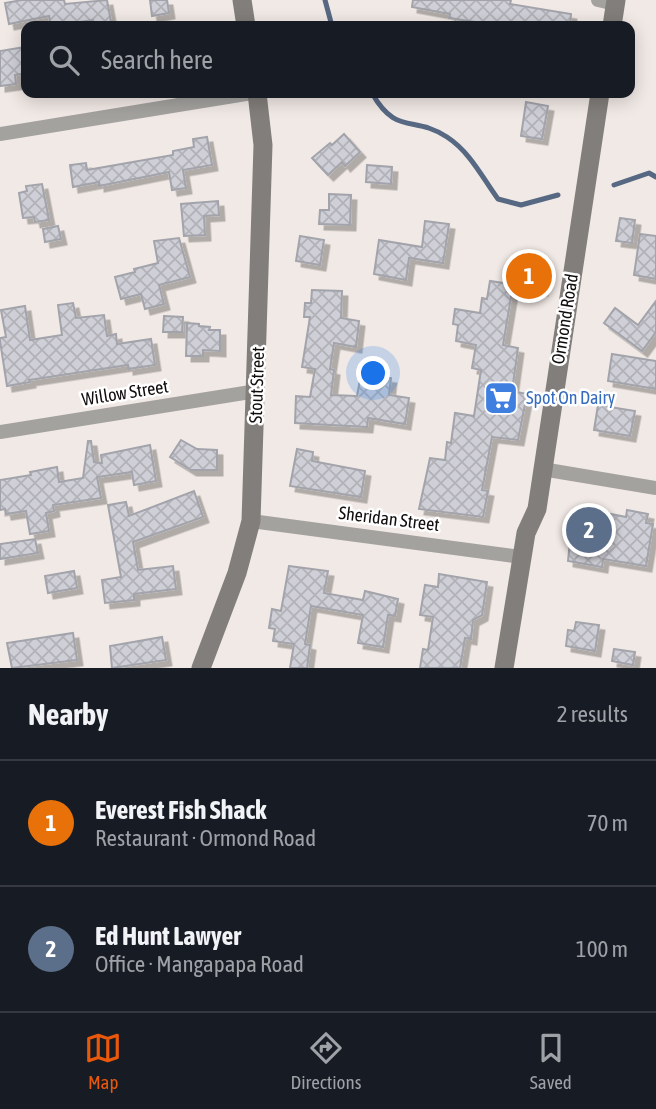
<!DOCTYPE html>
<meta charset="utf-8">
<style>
body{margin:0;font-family:"Asap Condensed",sans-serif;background:#20242c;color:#f1f3f6}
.you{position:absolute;left:374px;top:374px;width:24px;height:24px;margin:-18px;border:5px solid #fff;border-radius:50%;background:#1a73e8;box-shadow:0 0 0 10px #1a73e833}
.badge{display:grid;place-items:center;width:46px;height:46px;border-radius:50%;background:#ea580c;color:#fff;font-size:23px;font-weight:700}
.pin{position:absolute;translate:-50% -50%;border:4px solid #fff;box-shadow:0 2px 7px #0006}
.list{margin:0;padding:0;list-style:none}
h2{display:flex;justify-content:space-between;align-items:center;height:91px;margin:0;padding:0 28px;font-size:30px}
h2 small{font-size:23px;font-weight:400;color:#9ea1a6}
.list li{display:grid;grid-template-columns:46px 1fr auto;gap:21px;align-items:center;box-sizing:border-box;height:126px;padding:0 28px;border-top:2px solid #363941}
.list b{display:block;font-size:26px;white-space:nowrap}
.list p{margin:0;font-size:23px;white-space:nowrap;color:#9ea1a6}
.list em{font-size:23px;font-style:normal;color:#9ea1a6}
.icon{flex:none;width:38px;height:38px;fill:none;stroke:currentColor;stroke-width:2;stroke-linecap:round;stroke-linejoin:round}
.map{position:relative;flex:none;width:656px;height:668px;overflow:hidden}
.search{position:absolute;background:#171b24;box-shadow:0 4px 18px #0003;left:21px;right:21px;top:21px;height:77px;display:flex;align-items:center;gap:18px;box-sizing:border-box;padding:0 24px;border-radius:14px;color:#9ea1a6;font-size:26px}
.sheet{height:343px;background:#171b24}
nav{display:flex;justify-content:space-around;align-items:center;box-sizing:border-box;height:98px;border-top:2px solid #363941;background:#171b24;font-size:19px;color:#9ea1a6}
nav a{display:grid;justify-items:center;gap:4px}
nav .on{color:#ea580c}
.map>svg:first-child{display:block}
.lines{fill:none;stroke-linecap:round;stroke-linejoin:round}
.stream{stroke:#576883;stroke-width:5}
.building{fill:url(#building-cross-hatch);stroke:#a3a4ab;stroke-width:2;filter:url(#shadow)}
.street{stroke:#a4a29f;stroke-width:14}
.secondary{stroke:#827e7b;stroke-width:19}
.labels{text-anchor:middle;stroke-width:5;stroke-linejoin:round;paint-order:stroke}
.street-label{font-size:18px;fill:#100d0c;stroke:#fff}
.shop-label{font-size:18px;fill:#366cbe;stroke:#fff;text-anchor:start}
</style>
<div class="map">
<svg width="656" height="668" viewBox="0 0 656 668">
<defs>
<pattern id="building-cross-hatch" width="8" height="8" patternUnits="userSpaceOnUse" patternTransform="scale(1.75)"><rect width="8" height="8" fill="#cfd0d7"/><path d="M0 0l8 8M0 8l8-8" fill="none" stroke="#b1b1b7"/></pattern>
<filter id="shadow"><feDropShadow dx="5.5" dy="5.5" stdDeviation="0" flood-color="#0004"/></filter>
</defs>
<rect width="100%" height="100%" fill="#f1e9e5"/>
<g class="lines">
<!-- stream -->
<g class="stream">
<path d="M325 0 332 26"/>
<path d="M372 93C396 136 414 115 447 137 470 152 482 177 498 199L521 205 558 195"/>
<path d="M614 185 649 173 656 177"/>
</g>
</g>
<!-- building -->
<g class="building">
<path d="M22 0H64L65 4 107 0 111 22 94 24 93 20 51 26 49 16 9 24 5 3Z"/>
<path d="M150 0H167L169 13 152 16Z"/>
<path d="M413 0H511L510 4 571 14 570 26H502L449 18 450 14 412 7Z"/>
<path d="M25 47 26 73 15 75 16 84 0 86V51Z"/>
<path d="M526 102 548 106 542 139 521 136Z"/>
<path d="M344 134 360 152 345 166 342 162 328 175 312 158 330 143 332 145Z"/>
<path d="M207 137 212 165 183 170 186 188 172 190 169 172 99 186V182L73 187 70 165 86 163 87 170 173 155V151L194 147 193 139Z"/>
<path d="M367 165 392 167 391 184 366 182Z"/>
<path d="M42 184 49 220 35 222 34 217 23 218 19 193 27 191 26 186Z"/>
<path d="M329 194 351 195 350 225 319 224 320 210H329Z"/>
<path d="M218 201 219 215 204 216 205 235 184 236 181 204Z"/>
<path d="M620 218 635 220 632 243 616 241Z"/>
<path d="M425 221 449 224 443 263 409 258 406 280 374 274 379 240 422 247Z"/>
<path d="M58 226 61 239 45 242 43 229Z"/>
<path d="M640 234 656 236V279L634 275Z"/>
<path d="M300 236 324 240 320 265 296 261Z"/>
<path d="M179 238 190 277 159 285 164 304 145 309 141 294 121 299 115 277 135 272 134 269 158 263 154 241Z"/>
<path d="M514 259 546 264 542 290 513 285 503 345 518 348 512 391 527 394 518 440 492 437 482 490 488 491 483 517 419 509 430 458 445 460 447 442 451 443 455 413 474 416 481 370 472 368 476 345 456 341 458 325 453 324 455 309 480 313 482 298 487 299 490 281 510 284Z"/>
<path d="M312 290 342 291 341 318 359 321 356 347 334 343 330 369 334 370 331 395 357 396 361 374 391 378 389 395 409 398 405 424 368 418 367 427 295 423 296 396 310 397 315 369 302 367 310 317H304L305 303H311Z"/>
<path d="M656 301V332L642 351 604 323 615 308 638 325Z"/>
<path d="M73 303 76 318 104 315 107 336 116 334 117 344 151 339 155 365 128 369V365L29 380 30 382 7 386 0 341V338L6 337 1 310 25 306 30 340 62 335 58 305Z"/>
<path d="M164 316 183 317 182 332H163Z"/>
<path d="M187 323 199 324V326L210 327 209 330H220V351L203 350V356H186Z"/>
<path d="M612 354 656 361V389L608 381Z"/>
<path d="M598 405 635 411 630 436 594 430Z"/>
<path d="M181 440 197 449 217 450V470H191L170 457Z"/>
<path d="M88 441H91L94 462 102 463 101 455 150 445 156 481 134 485 132 472 97 477 101 498 53 505 54 511 46 513 49 531 30 534 26 511 6 514 5 509 0 510V480L31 475 30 472 57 467 59 482 83 478Z"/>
<path d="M297 449 313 452 312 461 365 471 361 497 290 486Z"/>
<path d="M194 491 203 517 133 542 138 570 173 566 176 589 134 594V600L105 603 102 580 121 577 108 505 126 502 129 516Z"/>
<path d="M627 510 648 514 646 523 653 524 646 566 603 559 602 567 568 561 573 513 610 519 611 514 626 517Z"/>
<path d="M35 539 38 553 0 559V544Z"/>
<path d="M289 566 328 571 324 593 363 600 365 591 398 599 395 616 388 615 383 647 358 643 363 615 311 606 305 644 310 645 307 668H290L294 644 273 641 275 629 269 628 272 609 281 611Z"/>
<path d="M74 571 77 588 48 593 45 576Z"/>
<path d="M439 574 487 582 482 615 473 620 471 639 465 638 460 668H420L423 649 428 650 433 617 420 615 425 585 438 587Z"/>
<path d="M576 622 599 625 595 651 566 646 568 630 574 631Z"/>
<path d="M73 633 77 660 12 668 7 643Z"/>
<path d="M162 637 166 660 112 668 110 646Z"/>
<path d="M614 649 635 652 633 665 612 661Z"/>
</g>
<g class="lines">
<!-- street -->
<g class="street">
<path d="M598 0 615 4"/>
<path d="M0 134 252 93"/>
<path d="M0 432 257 391"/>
<path d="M542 469 656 488"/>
<path d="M251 521 521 557"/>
</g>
<!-- secondary -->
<g class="secondary">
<path d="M242 0 246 26"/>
<path d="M612 26 616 0"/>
<path d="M201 668 237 573 251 521 263 145 257 93"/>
<path d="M504 668 526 533 537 509 600 93"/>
</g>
</g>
<!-- icons -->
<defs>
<g id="supermarket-square" transform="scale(1.75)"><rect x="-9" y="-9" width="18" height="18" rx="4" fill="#3f7fe0" stroke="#fff"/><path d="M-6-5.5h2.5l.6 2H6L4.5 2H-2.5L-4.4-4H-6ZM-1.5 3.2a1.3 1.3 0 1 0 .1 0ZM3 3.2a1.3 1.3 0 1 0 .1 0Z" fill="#fff"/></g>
</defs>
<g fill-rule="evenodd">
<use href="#supermarket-square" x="501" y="398"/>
</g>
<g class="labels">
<!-- street labels -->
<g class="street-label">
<text transform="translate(565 319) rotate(-81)" y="6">Ormond Road</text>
<text transform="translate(257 385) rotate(-88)" y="6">Stout Street</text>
<text transform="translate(125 393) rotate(-9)" y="6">Willow Street</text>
<text transform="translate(389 519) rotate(7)" y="6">Sheridan Street</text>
</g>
<!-- shop labels -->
<g class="shop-label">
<text x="526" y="404">Spot On Dairy</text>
</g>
</g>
</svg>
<div class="you"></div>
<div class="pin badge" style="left:529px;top:276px;background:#e8710a">1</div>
<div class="pin badge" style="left:589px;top:530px;background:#5c6f8a">2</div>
<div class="search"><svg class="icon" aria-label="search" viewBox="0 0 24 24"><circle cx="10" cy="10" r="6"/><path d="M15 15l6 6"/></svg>Search here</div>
</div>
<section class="sheet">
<h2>Nearby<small>2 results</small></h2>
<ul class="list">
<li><span class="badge" style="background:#e8710a">1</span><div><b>Everest Fish Shack</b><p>Restaurant · Ormond Road</p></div><em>70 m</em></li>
<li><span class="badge" style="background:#5c6f8a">2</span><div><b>Ed Hunt Lawyer</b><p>Office · Mangapapa Road</p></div><em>100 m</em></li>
</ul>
</section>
<nav>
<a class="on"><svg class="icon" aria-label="map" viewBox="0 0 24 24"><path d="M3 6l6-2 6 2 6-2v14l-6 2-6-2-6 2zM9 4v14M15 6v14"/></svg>Map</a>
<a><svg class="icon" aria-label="directions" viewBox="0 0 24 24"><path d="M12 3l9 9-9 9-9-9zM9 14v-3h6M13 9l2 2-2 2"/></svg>Directions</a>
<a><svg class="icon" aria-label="saved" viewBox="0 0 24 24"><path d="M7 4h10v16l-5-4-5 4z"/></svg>Saved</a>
</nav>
